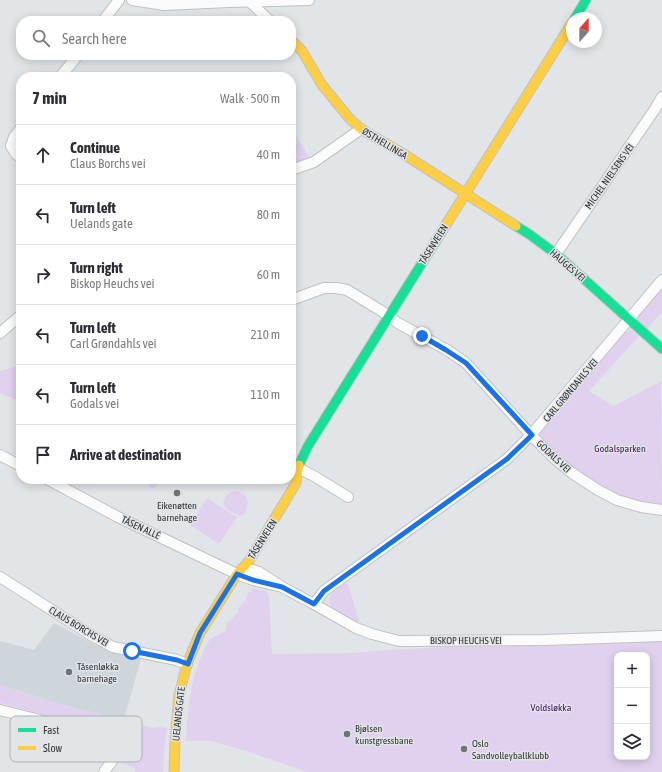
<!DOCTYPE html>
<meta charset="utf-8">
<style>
body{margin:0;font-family:"Asap Condensed",sans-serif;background:#f2f2f3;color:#2b2b33}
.controls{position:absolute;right:12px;bottom:12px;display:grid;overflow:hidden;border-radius:8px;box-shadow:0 2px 10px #0003}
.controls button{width:36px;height:36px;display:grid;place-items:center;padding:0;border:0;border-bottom:1px solid #e1e1e2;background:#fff;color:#2b2b33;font:20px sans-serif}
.compass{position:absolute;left:566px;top:12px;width:36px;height:36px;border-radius:50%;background:#fff;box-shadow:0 2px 10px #0003;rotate:21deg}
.stop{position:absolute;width:12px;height:12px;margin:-9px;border:3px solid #1a73e8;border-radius:50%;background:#fff}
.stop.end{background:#1a73e8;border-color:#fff;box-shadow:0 1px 4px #0008}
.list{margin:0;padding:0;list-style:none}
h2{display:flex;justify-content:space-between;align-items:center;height:52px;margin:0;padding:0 16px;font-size:17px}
h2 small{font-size:13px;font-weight:400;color:#7c7c81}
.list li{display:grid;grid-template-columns:26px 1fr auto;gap:12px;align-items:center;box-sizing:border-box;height:60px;padding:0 16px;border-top:1px solid #e1e1e2}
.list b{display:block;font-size:15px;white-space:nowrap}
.list p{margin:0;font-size:13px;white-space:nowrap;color:#7c7c81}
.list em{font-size:13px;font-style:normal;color:#7c7c81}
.icon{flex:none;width:22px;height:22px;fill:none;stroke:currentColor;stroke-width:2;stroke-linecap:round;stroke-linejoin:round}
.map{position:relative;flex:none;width:662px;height:772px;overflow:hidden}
.search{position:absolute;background:#fff;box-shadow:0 2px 10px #0003;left:16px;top:16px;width:280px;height:44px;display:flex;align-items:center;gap:10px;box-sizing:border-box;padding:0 14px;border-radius:16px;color:#7c7c81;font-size:15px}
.panel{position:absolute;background:#fff;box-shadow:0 2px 10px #0003;left:16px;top:72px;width:280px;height:412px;border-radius:16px}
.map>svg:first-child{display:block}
.built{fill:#cfd6db}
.green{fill:#e0d1ef;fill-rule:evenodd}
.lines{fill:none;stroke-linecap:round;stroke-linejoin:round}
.street-casing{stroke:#bfc2c3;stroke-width:12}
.fast-casing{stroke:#bfc2c3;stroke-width:11}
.slow-casing{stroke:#bfc2c3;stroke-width:11}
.street{stroke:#fbfbfb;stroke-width:10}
.fast{stroke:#16e098;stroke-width:9}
.slow{stroke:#ffcf43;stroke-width:9}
.route{stroke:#1a73e8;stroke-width:5}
.poi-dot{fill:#727375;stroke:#e1e5e8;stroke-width:1.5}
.labels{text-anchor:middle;stroke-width:3;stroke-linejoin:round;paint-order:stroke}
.street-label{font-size:10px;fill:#353638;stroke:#e1e5e8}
.park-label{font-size:10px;fill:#451360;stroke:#e1e5e8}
.poi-label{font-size:10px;fill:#353638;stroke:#e1e5e8;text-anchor:start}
.key{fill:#e1e5e8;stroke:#adb0b3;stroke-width:1}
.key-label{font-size:11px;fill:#353638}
</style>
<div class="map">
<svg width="662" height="772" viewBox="0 0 662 772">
<rect width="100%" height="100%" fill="#e2e5e7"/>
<!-- built -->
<path class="built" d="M54 623 88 641 111 652 141 659 124 719 106 716 60 704 0 685V641L34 650Z"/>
<!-- green -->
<g class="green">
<path d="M291 128 310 158 291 164Z"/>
<path d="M662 286V312L647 329 637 319 638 315Z"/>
<path d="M631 330 639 336 589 391 614 406 661 381 662 506 647 504 622 496 600 486 579 474 541 440 540 431 622 334 626 331Z"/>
<path d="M21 365V402L0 393V371Z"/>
<path d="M144 479H163L152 489Z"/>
<path d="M235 491C250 494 250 504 243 515L239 516 225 508 223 505C224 497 227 493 235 491Z"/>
<path d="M207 498 237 517 219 544 190 525Z"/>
<path d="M344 584H348L359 621H356C345 616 319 607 334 591 336 588 341 586 344 584Z"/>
<path d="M252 588 266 591 269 594 272 654 350 653 389 650 662 636V772H307L252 753 212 741H186C187 711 190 680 203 652 205 649 206 643 209 641 211 637 221 634 225 631L228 622 234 618V616L238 613 239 607 246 600 248 592H252ZM617 655H647V757H617Z"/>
<path d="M0 685 60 704 106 716 124 719 152 728 159 727 167 728 164 753 163 772H135V768L118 761 129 740 61 719 0 703Z"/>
</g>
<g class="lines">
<!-- street casing -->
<g class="street-casing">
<g id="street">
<path d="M132 0 164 5 229 2 309 0"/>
<path d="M250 2 270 21"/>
<path d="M103 21 119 0"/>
<path d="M60 77 78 55"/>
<path d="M21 128 14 137 11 146 16 154 21 158"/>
<path d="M291 170 314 162 361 129"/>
<path d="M556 254 655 109 662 97"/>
<path d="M291 300 324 288H336L347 290 380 310 398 323 447 350 466 363 531 435 555 459 572 473 598 490 617 500 641 507 662 510"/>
<path d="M0 333 21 315"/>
<path d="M0 455 21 466"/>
<path d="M291 462 298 468 314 476 348 497"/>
<path d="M47 479 118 517 237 574 253 580 278 586"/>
<path d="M238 573 253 570 259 572 282 587 314 604 356 628 372 634 399 641 545 640 662 636"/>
<path d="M0 577 91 635 113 647 177 660 187 664"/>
<path d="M314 604 324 591 507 459 531 435 662 280"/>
<path d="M0 710 117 739 120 743V750L104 772"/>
</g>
</g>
<!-- fast casing -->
<g class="fast-casing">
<g id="fast">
<path d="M575 18 586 0"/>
<path d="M516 226 529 234 556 254 662 349"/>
<path d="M299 465 308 446 442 231"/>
</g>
</g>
<!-- slow casing -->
<g class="slow-casing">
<g id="slow">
<path d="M291 40 302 51 322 85 349 118 361 129 402 153 516 226"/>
<path d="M442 231 572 23"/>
<path d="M174 772 175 741 179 695 187 664 200 633 237 574 249 561 296 483 298 468 299 465"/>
</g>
</g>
<!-- street -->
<use href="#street" class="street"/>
<!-- fast -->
<use href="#fast" class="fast"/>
<!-- slow -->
<use href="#slow" class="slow"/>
</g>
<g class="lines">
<!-- route -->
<path class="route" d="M132 651 177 660 188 664 200 633 237 574 253 580 282 587 314 604 324 591 507 459 532 435 466 363 446 350 422 336"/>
</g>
<!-- markers -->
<g class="poi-dot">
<circle cx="177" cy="493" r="4"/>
<circle cx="69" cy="672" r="4"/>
<circle cx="347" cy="734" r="4"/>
<circle cx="464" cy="749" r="4"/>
</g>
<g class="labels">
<!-- street labels -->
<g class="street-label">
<text transform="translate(385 143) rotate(31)" y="4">ØSTHELLINGA</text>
<text transform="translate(609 176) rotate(-55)" y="4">MICHEL NIELSENS VEI</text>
<text transform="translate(433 244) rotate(-58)" y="4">TÅSENVEIEN</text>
<text transform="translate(568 265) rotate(41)" y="4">HAUGES VEI</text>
<text transform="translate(570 390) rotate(-50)" y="4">CARL GRØNDAHLS VEI</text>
<text transform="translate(554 456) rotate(43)" y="4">GODALS VEI</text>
<text transform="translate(141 527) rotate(25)" y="4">TÅSEN ALLÉ</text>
<text transform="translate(262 539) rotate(-58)" y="4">TÅSENVEIEN</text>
<text transform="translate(79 626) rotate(31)" y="4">CLAUS BORCHS VEI</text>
<text x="466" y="644">BISKOP HEUCHS VEI</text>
<text transform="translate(178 714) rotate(-84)" y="4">UELANDS GATE</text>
</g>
<!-- park labels -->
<g class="park-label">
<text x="620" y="452">Godalsparken</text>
<text x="551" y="711">Voldsløkka</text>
</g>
<!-- poi labels -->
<g class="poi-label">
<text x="177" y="509" text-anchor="middle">Eikenøtten<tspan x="177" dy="12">barnehage</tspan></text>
<text x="77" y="670">Tåsenløkka<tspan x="77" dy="12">barnehage</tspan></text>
<text x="355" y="732">Bjølsen<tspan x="355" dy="12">kunstgressbane</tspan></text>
<text x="472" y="747">Oslo<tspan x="472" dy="12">Sandvolleyballklubb</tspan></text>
</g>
</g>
<!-- legend -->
<rect x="10" y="716" width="132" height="46" rx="6" class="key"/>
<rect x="18" y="728" width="18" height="4" fill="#16e098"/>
<rect x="18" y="746" width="18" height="4" fill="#ffcf43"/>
<g class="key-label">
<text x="43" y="734">Fast</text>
<text x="43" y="752">Slow</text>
</g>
</svg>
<div class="controls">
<button>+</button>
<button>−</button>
<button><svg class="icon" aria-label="layers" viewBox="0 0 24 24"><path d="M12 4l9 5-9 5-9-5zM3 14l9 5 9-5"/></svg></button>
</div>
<svg class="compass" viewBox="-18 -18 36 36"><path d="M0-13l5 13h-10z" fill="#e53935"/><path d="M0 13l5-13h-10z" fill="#7c7c81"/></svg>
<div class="stop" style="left:132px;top:651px"></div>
<div class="stop end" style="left:422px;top:336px"></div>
<div class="search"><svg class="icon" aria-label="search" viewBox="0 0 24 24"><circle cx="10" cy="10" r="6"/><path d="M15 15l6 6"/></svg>Search here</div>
<section class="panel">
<h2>7 min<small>Walk · 500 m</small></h2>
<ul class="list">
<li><svg class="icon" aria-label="ahead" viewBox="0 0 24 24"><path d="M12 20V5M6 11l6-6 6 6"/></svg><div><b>Continue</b><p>Claus Borchs vei</p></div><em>40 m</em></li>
<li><svg class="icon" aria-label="left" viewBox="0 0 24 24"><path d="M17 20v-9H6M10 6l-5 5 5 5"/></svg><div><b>Turn left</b><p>Uelands gate</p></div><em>80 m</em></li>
<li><svg class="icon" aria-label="right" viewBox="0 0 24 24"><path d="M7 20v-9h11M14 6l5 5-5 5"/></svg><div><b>Turn right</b><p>Biskop Heuchs vei</p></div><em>60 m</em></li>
<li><svg class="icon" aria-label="left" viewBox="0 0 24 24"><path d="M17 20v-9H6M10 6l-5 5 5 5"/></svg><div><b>Turn left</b><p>Carl Grøndahls vei</p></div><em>210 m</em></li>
<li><svg class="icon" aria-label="left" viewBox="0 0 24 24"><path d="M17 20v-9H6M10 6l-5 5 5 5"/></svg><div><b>Turn left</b><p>Godals vei</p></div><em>110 m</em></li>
<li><svg class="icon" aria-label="arrive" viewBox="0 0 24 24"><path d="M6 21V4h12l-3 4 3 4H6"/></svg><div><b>Arrive at destination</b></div></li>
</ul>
</section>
</div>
